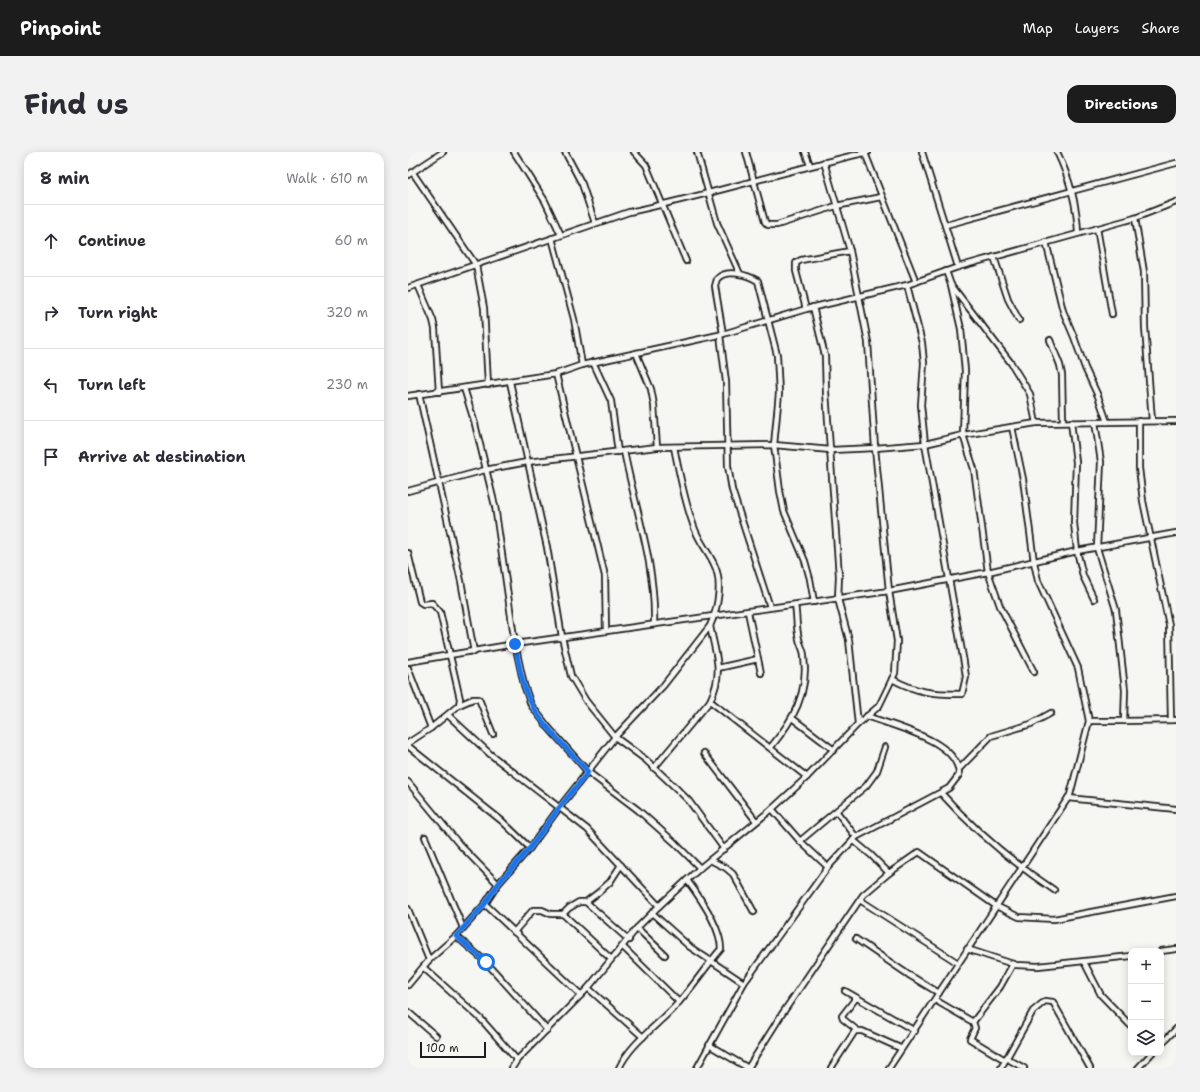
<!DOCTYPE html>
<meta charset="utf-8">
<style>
body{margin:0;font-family:"Shantell Sans",sans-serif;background:#f2f2f3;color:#2b2b33}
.controls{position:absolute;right:12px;bottom:12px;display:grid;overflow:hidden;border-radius:8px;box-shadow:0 2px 10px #0003}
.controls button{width:36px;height:36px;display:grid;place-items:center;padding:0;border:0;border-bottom:1px solid #e1e1e2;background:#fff;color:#2b2b33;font:20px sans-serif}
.scale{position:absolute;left:12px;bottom:10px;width:66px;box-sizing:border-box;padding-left:4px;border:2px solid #1c1c1c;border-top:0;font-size:11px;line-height:14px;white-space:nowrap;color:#1c1c1c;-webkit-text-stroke:3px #f6f6f2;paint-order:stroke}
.stop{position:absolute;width:12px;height:12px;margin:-9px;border:3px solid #1a73e8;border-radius:50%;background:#fff}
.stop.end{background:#1a73e8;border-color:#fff;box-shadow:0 1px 4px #0008}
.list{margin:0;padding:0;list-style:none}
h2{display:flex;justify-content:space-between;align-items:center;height:52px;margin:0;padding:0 16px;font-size:17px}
h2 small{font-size:13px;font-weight:400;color:#7c7c81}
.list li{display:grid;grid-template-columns:26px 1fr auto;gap:12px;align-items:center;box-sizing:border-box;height:72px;padding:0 16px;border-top:1px solid #e1e1e2}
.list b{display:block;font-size:15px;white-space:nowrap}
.list em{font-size:13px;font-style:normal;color:#7c7c81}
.icon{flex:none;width:22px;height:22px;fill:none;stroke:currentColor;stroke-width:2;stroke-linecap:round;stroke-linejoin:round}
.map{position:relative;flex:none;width:768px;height:916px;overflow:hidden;border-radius:12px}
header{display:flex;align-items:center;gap:24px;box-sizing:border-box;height:56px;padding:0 20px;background:#1c1c1c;color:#fff}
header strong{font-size:19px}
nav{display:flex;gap:22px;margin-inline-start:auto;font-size:14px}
.intro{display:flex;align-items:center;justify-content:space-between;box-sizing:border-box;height:96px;padding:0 24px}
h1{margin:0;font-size:28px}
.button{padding:10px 18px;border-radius:12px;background:#1c1c1c;color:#fff;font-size:14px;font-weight:700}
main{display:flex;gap:24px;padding:0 24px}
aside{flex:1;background:#fff;border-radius:12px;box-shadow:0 2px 10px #0003}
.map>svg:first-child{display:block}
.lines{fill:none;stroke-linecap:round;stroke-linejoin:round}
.minor-casing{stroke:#1c1c1c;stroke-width:8}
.minor{stroke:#f6f6f2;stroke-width:4.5}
.route{stroke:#1a73e8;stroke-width:5}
</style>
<header>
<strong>Pinpoint</strong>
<nav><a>Map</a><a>Layers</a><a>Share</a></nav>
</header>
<div class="intro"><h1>Find us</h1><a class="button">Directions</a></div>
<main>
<aside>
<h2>8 min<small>Walk · 610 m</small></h2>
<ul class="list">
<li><svg class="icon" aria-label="ahead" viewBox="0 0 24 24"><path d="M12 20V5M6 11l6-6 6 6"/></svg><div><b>Continue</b></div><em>60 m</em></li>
<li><svg class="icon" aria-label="right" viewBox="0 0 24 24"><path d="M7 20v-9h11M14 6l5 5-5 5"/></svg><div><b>Turn right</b></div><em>320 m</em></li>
<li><svg class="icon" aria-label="left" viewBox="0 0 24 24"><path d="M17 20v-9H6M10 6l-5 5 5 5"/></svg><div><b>Turn left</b></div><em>230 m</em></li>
<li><svg class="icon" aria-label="arrive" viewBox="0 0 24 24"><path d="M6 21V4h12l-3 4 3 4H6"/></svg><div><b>Arrive at destination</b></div></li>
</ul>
</aside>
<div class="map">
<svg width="768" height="916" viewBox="0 0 768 916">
<rect width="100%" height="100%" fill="#f6f6f2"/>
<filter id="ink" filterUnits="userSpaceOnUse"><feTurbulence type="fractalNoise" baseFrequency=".025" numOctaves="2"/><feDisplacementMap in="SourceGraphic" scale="8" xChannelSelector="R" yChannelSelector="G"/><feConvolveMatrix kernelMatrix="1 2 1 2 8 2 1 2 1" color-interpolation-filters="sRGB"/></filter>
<g filter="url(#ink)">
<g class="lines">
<!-- minor casing -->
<g class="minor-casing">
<g id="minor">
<path d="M106 0 137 49 153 83"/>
<path d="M157 0 174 32 187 71"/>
<path d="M226 0 238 13 278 109"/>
<path d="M289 0 309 71 332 122"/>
<path d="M338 0 357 70 360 73H369L428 54 473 45"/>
<path d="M397 0 402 13"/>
<path d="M514 0 550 115"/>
<path d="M649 0C661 25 669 53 670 81"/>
<path d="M457 1 508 130"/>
<path d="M416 10 442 99 460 190 467 296 481 439 489 489 487 521 471 554 450 572"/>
<path d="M5 21 68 113 76 156 80 233"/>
<path d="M0 23 35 0"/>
<path d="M727 66 736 120 737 175 744 269"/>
<path d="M538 73 768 11"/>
<path d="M689 76 704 162"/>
<path d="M144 86 166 167 174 213"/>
<path d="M638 90 655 159 666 185 677 216 690 244 699 270"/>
<path d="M586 105 600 147 611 168"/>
<path d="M538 119 543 133 553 177 557 219 555 283 566 317 580 420 592 454 626 520"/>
<path d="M10 133 25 168 27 177 31 240"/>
<path d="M544 134 603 211 622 242 628 271"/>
<path d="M0 136 221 60C301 43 380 18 460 0"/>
<path d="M398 157 388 119V111L393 108 442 99"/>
<path d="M315 182 307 134 309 127C318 116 340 123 350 129L369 203 371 241 366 293 372 339 376 359 397 409 402 427 406 450"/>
<path d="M312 183 318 230 320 314 324 338 362 455"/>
<path d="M642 188 652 213 654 223 655 270"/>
<path d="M228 201 243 237 246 253 249 295"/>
<path d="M185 210 203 249 210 300"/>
<path d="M148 222 197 424 198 479"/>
<path d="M102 230 139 395 154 485 163 524 178 549 207 585 238 608 269 637 281 649 316 697"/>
<path d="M56 236 67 272 87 354 107 492 116 533 123 553 140 575 180 620 230 658 266 690 292 716"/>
<path d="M11 242 53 429 66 500"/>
<path d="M0 244 148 222 174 213 315 182 398 157 499 133 550 115 727 66 768 50"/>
<path d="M731 269V316L735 349 761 473 763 568"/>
<path d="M663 270 668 310 666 371 669 399 675 424 686 447"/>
<path d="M216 299C227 356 248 413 246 472"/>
<path d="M0 339 77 318 119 310 249 295 366 293 423 298 467 296 517 292 555 283 628 271 768 269"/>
<path d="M0 401 12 450 15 452 24 451 32 460 52 547 51 553 23 576 0 591"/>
<path d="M340 460 353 521"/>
<path d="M302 474C308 504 316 520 302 549L399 625"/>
<path d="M0 510 107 492 481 439 580 420 669 399 768 381"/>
<path d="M0 516 23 576"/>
<path d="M310 516 350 507"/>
<path d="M484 527C510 541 524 542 554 542L558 525 556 511 517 292 513 253 516 211 514 191 499 133"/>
<path d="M51 553 65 547H71L85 582"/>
<path d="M40 563 82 602 179 677 251 754"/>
<path d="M384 566 426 598"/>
<path d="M681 569H716L717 538 708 458 689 396 693 310 687 270"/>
<path d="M716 569 768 568"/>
<path d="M0 594 94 669 122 696"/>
<path d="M363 595C385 568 401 541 396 504 396 498 392 493 391 487 388 476 389 464 387 453"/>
<path d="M296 601 348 669"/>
<path d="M246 616 302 549"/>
<path d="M551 617 583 584 623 572 643 561"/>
<path d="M0 630 51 692 90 732"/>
<path d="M533 641C566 678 604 710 646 738"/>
<path d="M660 646 768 657"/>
<path d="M429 660 448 685"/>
<path d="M17 685 55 776"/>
<path d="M445 688 463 703 481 721"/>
<path d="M392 689 458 634 469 619 477 595"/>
<path d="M302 708 318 716 325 722 346 760"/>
<path d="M420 715 448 685 541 636 551 623C551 588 484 574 459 564"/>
<path d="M452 748 550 811"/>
<path d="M178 750 221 788"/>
<path d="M77 752 173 843"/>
<path d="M0 757 21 808"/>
<path d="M244 761 282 795 336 831"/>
<path d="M155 762 203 807"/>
<path d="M229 776 257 803"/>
<path d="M106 780 125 758H134L143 762H155L161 756 171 750H178L191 740 202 730 213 713"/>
<path d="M48 784 78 810 139 878"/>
<path d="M448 787 501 823 531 841"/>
<path d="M215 795 271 850"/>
<path d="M559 797 608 813 630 814 723 804"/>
<path d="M753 799 768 797"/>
<path d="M676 810 693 843 723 874"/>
<path d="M16 816 73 867 109 908"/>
<path d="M0 833 21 808 48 784 77 752 90 732 122 696 151 656 207 585 255 534 302 474C310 456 315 430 306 412 299 397 290 389 285 372 276 347 271 320 266 295"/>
<path d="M180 836 235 885"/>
<path d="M437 839 507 879"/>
<path d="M448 846 434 864 435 867 450 879H454L492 896"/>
<path d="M527 848 565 870 567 876 562 887 597 908"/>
<path d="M0 860 28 884"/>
<path d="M565 870 592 835 605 812"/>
<path d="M753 892 768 877"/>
<path d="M301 893 340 916"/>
<path d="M598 906 616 916"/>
<path d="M104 916 109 908 180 836 229 776 251 754 292 716 364 657 399 625 450 572 441 488 430 447 431 424 418 240 417 204 405 155"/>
<path d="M211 916C224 889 251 873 271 850 286 833 298 814 313 797 313 776 291 744 279 728"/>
<path d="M289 916 336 831 420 715 392 689 364 657"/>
<path d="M340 916 372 865 455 743 481 721 511 700 588 754 611 765 646 767 768 744"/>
<path d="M423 916 447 879H450"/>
<path d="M481 916 662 643 681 569 670 516 630 429 626 410 615 327 604 275"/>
<path d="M593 916 625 859 637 849 645 850 682 916"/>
<path d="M730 916 744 901"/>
</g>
</g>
<!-- minor -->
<use href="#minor" class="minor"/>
</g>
</g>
<g class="lines" filter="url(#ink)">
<!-- route -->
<path class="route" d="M78 810 48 784 77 752 90 732 122 696 151 656 180 620C165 602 132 571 123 551 114 533 111 512 107 492"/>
</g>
</svg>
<div class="controls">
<button>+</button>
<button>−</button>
<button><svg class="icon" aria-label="layers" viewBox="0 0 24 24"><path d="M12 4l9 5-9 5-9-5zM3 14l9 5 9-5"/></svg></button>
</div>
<div class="scale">100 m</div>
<div class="stop" style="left:78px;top:810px"></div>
<div class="stop end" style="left:107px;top:492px"></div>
</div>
</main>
